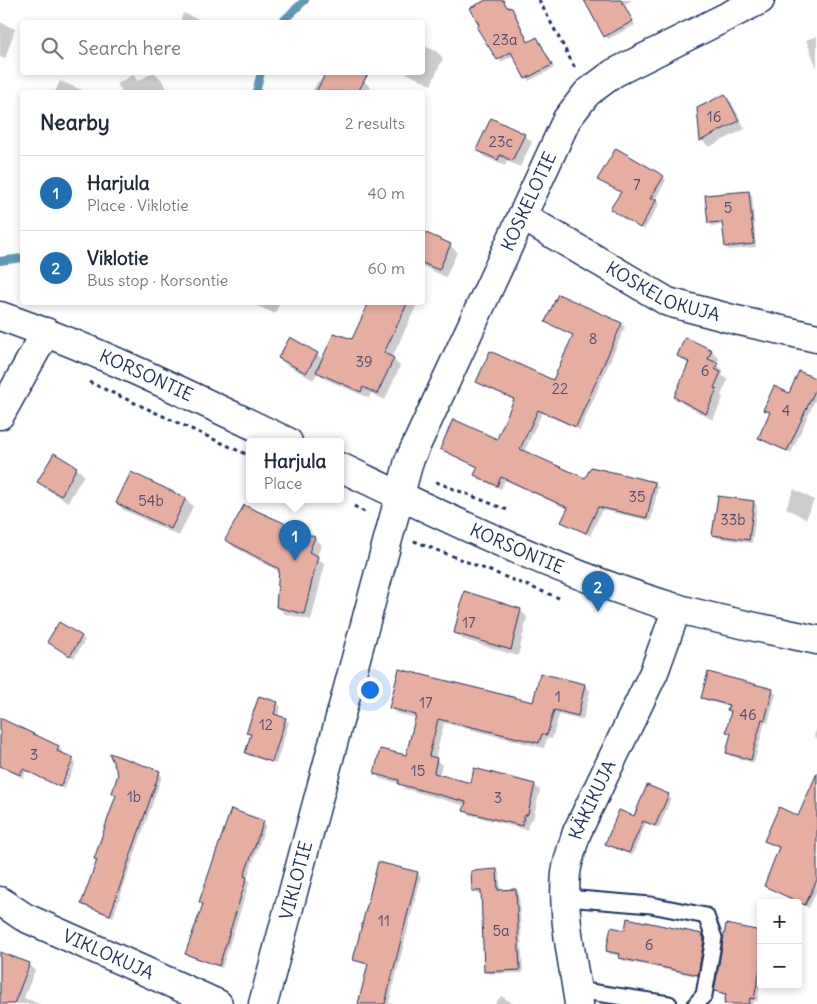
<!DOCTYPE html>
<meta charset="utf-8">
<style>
body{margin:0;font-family:Delius,sans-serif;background:#f2f2f3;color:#1f2937}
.controls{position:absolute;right:15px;bottom:15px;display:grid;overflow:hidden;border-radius:5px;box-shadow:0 2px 8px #0003}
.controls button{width:45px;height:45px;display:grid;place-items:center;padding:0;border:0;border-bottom:1px solid #e0e1e3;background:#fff;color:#1f2937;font:25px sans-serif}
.you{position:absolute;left:369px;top:689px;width:18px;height:18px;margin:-12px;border:4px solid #fff;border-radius:50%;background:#1a73e8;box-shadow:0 0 0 8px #1a73e833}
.badge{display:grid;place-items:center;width:32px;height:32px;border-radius:50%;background:#1f6fb2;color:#fff;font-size:16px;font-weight:700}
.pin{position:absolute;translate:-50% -41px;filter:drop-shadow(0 1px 2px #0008)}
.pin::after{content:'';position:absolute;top:26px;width:18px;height:15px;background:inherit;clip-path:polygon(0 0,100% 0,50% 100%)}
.popup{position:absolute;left:246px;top:438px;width:98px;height:65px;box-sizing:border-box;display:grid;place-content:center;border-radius:5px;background:#fff;filter:drop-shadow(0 1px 4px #0005);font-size:16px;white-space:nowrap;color:#747a83}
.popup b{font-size:19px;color:#1f2937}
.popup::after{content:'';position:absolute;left:50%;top:100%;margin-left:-10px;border:10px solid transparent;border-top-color:#fff}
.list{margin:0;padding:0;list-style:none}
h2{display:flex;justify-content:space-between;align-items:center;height:65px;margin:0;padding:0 20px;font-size:21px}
h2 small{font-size:16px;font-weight:400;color:#747a83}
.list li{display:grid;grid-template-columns:32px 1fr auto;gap:15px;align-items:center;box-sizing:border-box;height:75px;padding:0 20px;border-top:1px solid #e0e1e3}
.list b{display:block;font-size:19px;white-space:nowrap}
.list p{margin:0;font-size:16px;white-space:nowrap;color:#747a83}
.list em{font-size:16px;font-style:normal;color:#747a83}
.icon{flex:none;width:28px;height:28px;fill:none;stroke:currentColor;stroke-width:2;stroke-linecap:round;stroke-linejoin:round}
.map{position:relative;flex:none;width:817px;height:1004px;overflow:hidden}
.search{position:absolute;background:#fff;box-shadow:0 2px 8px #0003;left:20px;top:20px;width:405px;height:55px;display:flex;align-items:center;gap:12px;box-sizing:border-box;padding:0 18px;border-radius:5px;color:#747a83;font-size:19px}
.panel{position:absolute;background:#fff;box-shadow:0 2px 8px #0003;left:20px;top:90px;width:405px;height:215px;border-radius:5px}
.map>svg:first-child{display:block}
.shadow{fill:#0003}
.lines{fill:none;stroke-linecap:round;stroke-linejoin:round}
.stream{stroke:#6198b5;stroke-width:8}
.building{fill:#e6ada1;stroke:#1b2f5e}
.lane-casing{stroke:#1b2f5e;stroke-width:19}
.street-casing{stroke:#1b2f5e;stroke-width:31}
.secondary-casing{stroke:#1b2f5e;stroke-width:31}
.path{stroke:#1b2f5e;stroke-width:3;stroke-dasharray:4 4;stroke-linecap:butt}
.lane{stroke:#fff;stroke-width:15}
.street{stroke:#fff;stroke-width:28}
.secondary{stroke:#fff;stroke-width:28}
.labels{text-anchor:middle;stroke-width:5;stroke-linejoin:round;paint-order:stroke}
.number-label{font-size:15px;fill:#4e4e6f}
.street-label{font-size:18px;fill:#1b2f5e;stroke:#fff}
</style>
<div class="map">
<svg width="817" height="1004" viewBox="0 0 817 1004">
<rect width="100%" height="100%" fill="#fff"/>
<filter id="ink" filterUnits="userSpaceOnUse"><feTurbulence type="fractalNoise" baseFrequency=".02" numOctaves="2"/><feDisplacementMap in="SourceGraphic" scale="10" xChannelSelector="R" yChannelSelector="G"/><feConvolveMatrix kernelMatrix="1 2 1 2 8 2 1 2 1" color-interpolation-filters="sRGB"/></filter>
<g filter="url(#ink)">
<!-- shadow -->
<g class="shadow">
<path d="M489 0H504L508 9 515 13 529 42 537 38 540 41 554 68 529 81 514 55 501 62 498 59Z"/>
<path d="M585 0H633L624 4 635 25 608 39Z"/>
<path d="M183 13 206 22H180Z"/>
<path d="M0 22 15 29 5 59 0 57Z"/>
<path d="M817 36V68L806 40Z"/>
<path d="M422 45 436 51 443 58 431 85 404 72H422Z"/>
<path d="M154 72 161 79 169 92H122L117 84 133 75 138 81Z"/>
<path d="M346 72 364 81 371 88 369 92H312L318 81 322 83Z"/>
<path d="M60 81 82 90 84 92H55Z"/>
<path d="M725 96 732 103 745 129 709 147 702 140 699 108Z"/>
<path d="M492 120 524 135 532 142 520 167 507 161 505 166 485 157 478 149Z"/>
<path d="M663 177 666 180 655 200 660 203 644 230 615 212 622 193 598 180Z"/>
<path d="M748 192 752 195 756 247 729 250 726 246 724 225 712 226 709 222Z"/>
<path d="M422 232 450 245 457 252 446 277 422 266Z"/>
<path d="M249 302H280L275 314Z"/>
<path d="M371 302H418L392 358 400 366 385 400 371 393 369 398 325 379 318 372 313 380 287 365 280 358 317 354 323 360 353 340Z"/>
<path d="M547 321 622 324 625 327 580 430 542 413 524 452 586 480 655 483 658 487 651 521 602 510 590 536 563 521 568 509 505 480 501 489 479 479 476 475 479 468 441 449 498 440 515 401 477 382 553 381 574 336Z"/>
<path d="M686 339 712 351 719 358 716 364 724 371 722 375 728 380 721 395 723 398 713 420 683 404 676 396 689 365 678 356Z"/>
<path d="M817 381V396L791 453 763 441 760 438 771 414 765 409Z"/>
<path d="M55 455 76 468 84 475 68 502 46 489 39 482Z"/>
<path d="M131 474 186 499 193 506 179 536 124 510 117 503Z"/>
<path d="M794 489 814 500 806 519 786 508Z"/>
<path d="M719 497 754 502 757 506 752 543 717 538 714 534Z"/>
<path d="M315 538 322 545 316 557 325 564 311 620 285 614 277 607 280 572 234 547 227 540Z"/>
<path d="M520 610 527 617 518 656 462 639 455 632Z"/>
<path d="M82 637 85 640 74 658 49 642Z"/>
<path d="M709 673 773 691 776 694 768 723 765 722 754 763 730 756 727 753 732 735 727 731 732 713 728 710 729 707 706 700 703 697Z"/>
<path d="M585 685 590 691 583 720 559 715 552 739 547 738 544 748 444 723 435 759 442 765 439 776 472 784 534 785 540 790 533 819 529 821 527 830 470 815 465 810 466 806 405 789 400 783 380 779 375 773 406 756 416 718 396 713 390 708 534 703Z"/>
<path d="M277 703 281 707 278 717 289 722 276 764 250 756 246 753 251 736 247 732Z"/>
<path d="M0 719 58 747 62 751 60 753 76 763 64 789 26 771 23 778 0 766Z"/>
<path d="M817 728V739L814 736Z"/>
<path d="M159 772 162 776 113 917 86 907 83 904 98 861 95 858 117 797 113 793Z"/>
<path d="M817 776V890L809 908 766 886 780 849 766 840 798 817Z"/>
<path d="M668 795 671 798 659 828 646 823 632 856 606 843 635 818Z"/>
<path d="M263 822 266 825 247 878 250 881 222 968 190 956 187 953 204 905 200 902Z"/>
<path d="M496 870 500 874V891L516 890 519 893 523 973 489 974 486 971 482 894H477L473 891Z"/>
<path d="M417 873 421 877 389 1003 395 1004H360L369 966 355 960Z"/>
<path d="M626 931 702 935 707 943 701 977 624 961 620 956 610 954 607 951Z"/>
<path d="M761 932V982L757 1002 753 1001V1004H725L726 996 716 991Z"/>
<path d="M0 963 29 964 35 970 24 998 40 1004H0Z"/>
<path d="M501 996 514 1004H495Z"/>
</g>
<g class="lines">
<!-- stream -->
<g class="stream">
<path d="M282 22 305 0"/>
<path d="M256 92 261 72"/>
<path d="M0 261 22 258"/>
</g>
</g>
<!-- building -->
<g class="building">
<path d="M486 0H503L507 7 512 8 528 42 537 37 552 65 525 79 511 52 497 60 477 28 479 25 470 8Z"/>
<path d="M584 0H621L633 21 604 37Z"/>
<path d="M326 72H369L358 92H316Z"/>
<path d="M725 94 739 121 700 141 697 108Z"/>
<path d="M491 118 525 134 512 161 500 155 498 160 476 150Z"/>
<path d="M616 148 664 176 650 199H657L640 228 610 209 621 192 597 180Z"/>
<path d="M749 191 754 244 725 247 722 222 708 223 705 195Z"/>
<path d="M422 231 451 244 439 270 422 263Z"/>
<path d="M558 294 622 323 576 427 538 410 520 449 585 478 591 467 655 482 647 518 598 507 586 533 561 522 568 508 501 477 497 486 474 475 478 467 440 449 453 419 497 439 514 399 476 382 490 351 553 380 573 335 545 322Z"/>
<path d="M369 302H408L384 353 394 358 377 394 363 387 361 392 316 372 334 333 352 339Z"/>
<path d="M290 337 318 353 306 373 278 358Z"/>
<path d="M685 337 712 350 708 359 718 363 715 369 721 372 714 388 717 389 706 414 674 397 689 362 677 356Z"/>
<path d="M799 371 817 379V386L787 451 758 438 770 412 763 410 774 386 789 393Z"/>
<path d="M54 453 77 467 61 496 37 482Z"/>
<path d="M131 472 186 498 171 529 116 503Z"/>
<path d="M718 496 754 501 749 540 712 535Z"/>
<path d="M244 505 315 537 309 552 318 556 304 614 276 607 279 569 225 540Z"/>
<path d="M464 591 521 609 511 650 454 633Z"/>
<path d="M59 622 82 636 70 656 47 642Z"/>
<path d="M399 669 533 702 540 673 585 684 578 716 554 710 547 735 542 734 539 743 438 719 429 756 437 758 434 773 471 783 474 768 535 784 528 814 524 816 522 826 463 811 466 802 398 784 399 780 374 774 380 749 406 755 416 715 389 708Z"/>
<path d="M708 672 773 689 765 720 762 719 751 760 726 753 731 733 726 732 731 711 727 710 729 705 701 698Z"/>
<path d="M259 696 278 702 274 714 286 718 272 762 245 753 251 734 246 733Z"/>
<path d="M0 718 59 746 57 751 74 758 60 787 23 769 20 775 0 766Z"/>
<path d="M109 753 160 771 110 915 81 904 97 860 94 859 116 795 112 793 118 774Z"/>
<path d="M817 773V880L805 905 764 886 779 847 764 841 779 807 798 816Z"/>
<path d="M647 785 669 794 655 826 643 821 629 853 605 844 619 810 634 816Z"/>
<path d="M231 809 264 821 244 876 247 877 219 966 185 954 203 904 199 902Z"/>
<path d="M378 862 418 872 385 1004H358L368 964 353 960Z"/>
<path d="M497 869 498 890 516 889 520 970 484 972 481 891H472L471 871Z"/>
<path d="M627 918 702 934 704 939 698 975 619 958 620 954 606 951 611 927 625 930Z"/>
<path d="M726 924 761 931V964L754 999 750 998 749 1004H724L726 994 714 991Z"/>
<path d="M0 952 30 963 14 1004H0Z"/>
</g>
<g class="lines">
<!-- lane casing -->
<g class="lane-casing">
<g id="lane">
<path d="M566 898 651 905 706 916 714 938 704 995 696 1004"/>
<path d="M577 990 669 1004"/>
</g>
</g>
<!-- street casing -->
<g class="street-casing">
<g id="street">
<path id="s1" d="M522 216 668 302 736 320 817 338"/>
<path d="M0 415 46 332"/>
<path id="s2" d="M0 901 24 917 218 1004"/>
<path id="s3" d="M263 1004 409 461 567 119 587 93 614 73 760 0"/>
<path id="s4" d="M579 1004C573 961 562 917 566 873 568 859 573 845 577 832L654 672 677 608"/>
</g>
</g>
<!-- secondary casing -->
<g class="secondary-casing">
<g id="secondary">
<path id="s5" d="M0 316C99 350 193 397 288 442"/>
<path id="s6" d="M340 467C449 519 560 574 676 608 722 621 770 630 817 640"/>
</g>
</g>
<!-- path -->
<g class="path">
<path d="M539 0 576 70"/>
<path d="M89 382 250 456"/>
<path d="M436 482 510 511"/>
<path d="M354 506 368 514"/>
<path d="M414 541 559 598"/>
</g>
<!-- lane -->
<use href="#lane" class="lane"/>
<!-- street -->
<use href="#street" class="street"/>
<!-- secondary -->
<use href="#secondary" class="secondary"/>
</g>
</g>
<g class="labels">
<!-- number labels -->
<g class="number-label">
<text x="505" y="45">23a</text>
<text x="714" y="122">16</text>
<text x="501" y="147">23c</text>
<text x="637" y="190">7</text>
<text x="728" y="213">5</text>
<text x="593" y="344">8</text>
<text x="364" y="367">39</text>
<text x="705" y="376">6</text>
<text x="560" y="394">22</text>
<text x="786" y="416">4</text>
<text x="637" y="502">35</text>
<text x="151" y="506">54b</text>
<text x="733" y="525">33b</text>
<text x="469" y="628">17</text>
<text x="558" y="702">1</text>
<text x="426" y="708">17</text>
<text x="748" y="720">46</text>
<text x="266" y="730">12</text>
<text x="34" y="760">3</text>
<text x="418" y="776">15</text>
<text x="134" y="802">1b</text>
<text x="498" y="803">3</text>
<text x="384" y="926">11</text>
<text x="501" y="936">5a</text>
<text x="649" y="950">6</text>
</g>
<!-- street labels -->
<g class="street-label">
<text dy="6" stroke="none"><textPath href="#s3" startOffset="848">KOSKELOTIE</textPath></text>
<text dy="6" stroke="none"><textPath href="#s1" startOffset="161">KOSKELOKUJA</textPath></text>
<text dy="6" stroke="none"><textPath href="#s5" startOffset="158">KORSONTIE</textPath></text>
<text dy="6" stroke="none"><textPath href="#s6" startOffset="195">KORSONTIE</textPath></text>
<text dy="6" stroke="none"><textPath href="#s4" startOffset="210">KÄKIKUJA</textPath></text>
<text dy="6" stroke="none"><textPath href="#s3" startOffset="128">VIKLOTIE</textPath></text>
<text dy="6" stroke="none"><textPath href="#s2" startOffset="121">VIKLOKUJA</textPath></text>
</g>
</g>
</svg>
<div class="controls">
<button>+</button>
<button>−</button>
</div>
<div class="you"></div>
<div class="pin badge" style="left:295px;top:561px">1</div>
<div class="popup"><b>Harjula</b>Place</div>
<div class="pin badge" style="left:598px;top:612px">2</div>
<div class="search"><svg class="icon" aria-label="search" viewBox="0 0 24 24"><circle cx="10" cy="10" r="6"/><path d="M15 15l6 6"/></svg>Search here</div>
<section class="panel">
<h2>Nearby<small>2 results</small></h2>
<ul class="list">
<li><span class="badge">1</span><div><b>Harjula</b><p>Place · Viklotie</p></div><em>40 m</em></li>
<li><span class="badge">2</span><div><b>Viklotie</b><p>Bus stop · Korsontie</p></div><em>60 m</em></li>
</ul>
</section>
</div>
